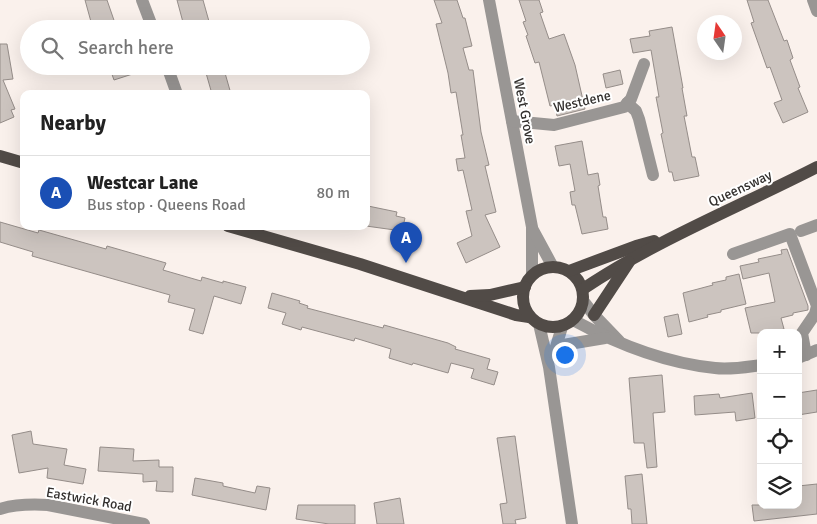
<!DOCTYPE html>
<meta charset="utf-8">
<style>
body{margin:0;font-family:Signika,sans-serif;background:#f6f6f6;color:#222}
.controls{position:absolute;right:15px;bottom:15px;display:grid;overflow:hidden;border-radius:10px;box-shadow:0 5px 20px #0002}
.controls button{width:45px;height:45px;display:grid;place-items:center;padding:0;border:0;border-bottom:1px solid #e0e0e0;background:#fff;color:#222;font:25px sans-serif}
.compass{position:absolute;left:697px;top:15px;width:45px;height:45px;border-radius:50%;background:#fff;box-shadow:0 5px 20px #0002;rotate:347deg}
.you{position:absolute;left:564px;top:354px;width:18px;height:18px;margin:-12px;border:4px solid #fff;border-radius:50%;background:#1a73e8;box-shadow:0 0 0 8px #1a73e833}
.badge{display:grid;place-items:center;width:32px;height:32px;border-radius:50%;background:#398186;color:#fff;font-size:16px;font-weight:700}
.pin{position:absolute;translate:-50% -41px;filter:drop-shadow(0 1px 2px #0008)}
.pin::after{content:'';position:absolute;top:26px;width:18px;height:15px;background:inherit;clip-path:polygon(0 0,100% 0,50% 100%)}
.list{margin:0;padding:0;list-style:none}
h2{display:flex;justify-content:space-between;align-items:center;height:65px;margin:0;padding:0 20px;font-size:21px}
h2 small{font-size:16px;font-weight:400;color:#767676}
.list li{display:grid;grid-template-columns:32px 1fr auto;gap:15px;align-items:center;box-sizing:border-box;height:75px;padding:0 20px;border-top:1px solid #e0e0e0}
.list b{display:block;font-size:19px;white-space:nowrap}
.list p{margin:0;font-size:16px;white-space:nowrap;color:#767676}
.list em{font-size:16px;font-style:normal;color:#767676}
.icon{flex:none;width:28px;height:28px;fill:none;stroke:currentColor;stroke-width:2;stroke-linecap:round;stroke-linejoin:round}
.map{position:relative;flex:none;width:817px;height:524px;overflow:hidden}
.search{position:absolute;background:#fff;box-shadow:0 5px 20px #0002;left:20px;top:20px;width:350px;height:55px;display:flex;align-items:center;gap:12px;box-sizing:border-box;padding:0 18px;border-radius:28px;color:#767676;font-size:19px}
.panel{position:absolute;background:#fff;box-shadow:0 5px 20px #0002;left:20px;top:90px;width:350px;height:140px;border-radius:10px}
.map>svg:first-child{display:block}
.building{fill:#ccc4bf;stroke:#958d89}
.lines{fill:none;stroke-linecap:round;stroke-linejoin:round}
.minor{stroke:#999694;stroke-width:12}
.major{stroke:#514b47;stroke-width:12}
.labels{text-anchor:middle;stroke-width:4;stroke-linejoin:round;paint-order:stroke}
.street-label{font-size:14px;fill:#33302e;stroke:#fff}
</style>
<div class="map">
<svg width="817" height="524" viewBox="0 0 817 524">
<rect width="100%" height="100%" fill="#faf1ec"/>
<!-- building -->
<g class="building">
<path d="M85 0H107L117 29H93Z"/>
<path d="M177 0H203L210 25 198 29H193L192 24 184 26Z"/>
<path d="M434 0H457L463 18H465L472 46 463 48 469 70H473L481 132 489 165 485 166 496 212 485 215 500 247 466 263 457 243 472 236 466 211 472 210 463 170 458 171 456 159 465 158 461 135H463L456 92 451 93 448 73 436 24 442 23Z"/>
<path d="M519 0H539L543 12 540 13 549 39 564 34 575 65 585 109 557 116 555 105 550 106 539 62 535 63 526 36 528 35 523 22 526 21Z"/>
<path d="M747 0H768L784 41 787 40 793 58 790 60 800 87 798 88 808 112 783 123 774 103 782 100 770 67 767 68 751 23 754 22Z"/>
<path d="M672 27 683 88H682L687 116H684L692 157H695L699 176 674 181 672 172H669L661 134 663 133 656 97H659L651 50 633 53 630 39 650 36 649 31Z"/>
<path d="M0 44H7L13 79 3 80 15 109 11 110 14 117 0 123Z"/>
<path d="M109 66H147L148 69 114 80Z"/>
<path d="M204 66H223L231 94H212Z"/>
<path d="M620 70 623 84 606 88 603 74Z"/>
<path d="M582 141 588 175 598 173 600 185 598 186 603 217H606L608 229 582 234 575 205H572L570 192 575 191 570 164 559 166 555 146Z"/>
<path d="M368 206 397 212 396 216 405 218 402 231 366 226Z"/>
<path d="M0 222 38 233 39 230 106 249 107 246 166 263 163 270 201 281 202 277 223 283V281L246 287 241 304 214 296 203 334 189 330 195 309 168 302 170 295 32 256 33 252 0 242Z"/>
<path d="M787 249 808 306V310L793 313V315L781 318 784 329 767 333H751L745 308 775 302 769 273 743 279 740 266 759 262 758 259 782 254 781 250Z"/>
<path d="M739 274 746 304 721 310V312L707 315 708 317 689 322 683 293 713 285 712 283 726 280V277Z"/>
<path d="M272 293 300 301 299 303 308 306 307 308 383 328 384 325 448 343 456 347 455 349 490 359 487 369 498 372 494 385 471 378 474 369 451 363 448 373 413 363 412 365 389 358 391 349 355 338 354 341 302 327 301 330 282 324 286 313 268 308Z"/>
<path d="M678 314 682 334 668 337 664 317Z"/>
<path d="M662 375 665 412 653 413 657 467 647 468 644 443H634L629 378Z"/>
<path d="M817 390V412L798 415V393Z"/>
<path d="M752 393 755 418 736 421 735 412 695 415 694 396 719 394 720 398Z"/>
<path d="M31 431 33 444 67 449 64 465 86 469 83 484 47 478 48 468 19 473 12 435Z"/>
<path d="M515 436 526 518 515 520 516 524H503L500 504 507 503 497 438Z"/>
<path d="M100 447 134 449 133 461 159 460V467H173V492L156 491 157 481 143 482V474L98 471Z"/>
<path d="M642 474 647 524H632L631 509H628L625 476Z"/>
<path d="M195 478 223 483V486L255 493 257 486 270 488 266 510 192 495Z"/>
<path d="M817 484V514L754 521 752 505H798V486Z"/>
<path d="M400 498 404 524H377L374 503Z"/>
<path d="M298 505H355V524H329L296 519Z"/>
</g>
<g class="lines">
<!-- minor -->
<g class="minor">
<path d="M142 0 153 29"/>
<path d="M489 0 532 227V275"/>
<path d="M813 0 817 11"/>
<path d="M167 66 177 94"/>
<path d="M627 103 636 111 639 119 653 175"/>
<path d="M512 121 554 125 624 107 631 99 644 64"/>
<path d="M533 230 553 267"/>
<path d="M801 231 817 225"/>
<path d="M733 254 790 234 817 306 815 314 802 333 806 355"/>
<path d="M584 302 594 315 619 341"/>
<path d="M573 320C617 344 665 363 715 368 730 370 746 367 761 365"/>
<path d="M539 324 549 367 572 524"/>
<path d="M557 346 605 338"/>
<path d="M554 353 562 327"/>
<path d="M798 358 817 350"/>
<path d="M0 509C16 504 31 504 48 505L144 524"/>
</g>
<!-- major -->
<g class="major">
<path d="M0 156 24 163"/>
<path d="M228 226 360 264 516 315 529 317"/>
<circle cx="553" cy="297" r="30"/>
<path d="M569 271 636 246 654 241"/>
<path d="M583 289C656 240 739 207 817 167"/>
<path d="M470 296 490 295 525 287"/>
<path d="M594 315 629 262"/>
</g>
</g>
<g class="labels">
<!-- street labels -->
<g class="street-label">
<text transform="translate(582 101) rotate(-13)" y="5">Westdene</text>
<text transform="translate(525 111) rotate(79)" y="5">West Grove</text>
<text transform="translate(740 188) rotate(-25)" y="5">Queensway</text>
<text transform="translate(89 499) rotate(10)" y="5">Eastwick Road</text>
</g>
</g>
</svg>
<div class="controls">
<button>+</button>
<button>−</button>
<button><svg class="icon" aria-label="locate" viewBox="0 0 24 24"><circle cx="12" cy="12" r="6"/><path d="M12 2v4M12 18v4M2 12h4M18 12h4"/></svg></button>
<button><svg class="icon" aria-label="layers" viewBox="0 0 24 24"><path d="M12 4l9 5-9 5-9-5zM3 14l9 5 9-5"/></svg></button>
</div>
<svg class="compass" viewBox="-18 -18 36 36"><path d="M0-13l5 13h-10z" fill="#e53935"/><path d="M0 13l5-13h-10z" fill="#767676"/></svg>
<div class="you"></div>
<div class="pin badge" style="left:406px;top:263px;background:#1a4fb4">A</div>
<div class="search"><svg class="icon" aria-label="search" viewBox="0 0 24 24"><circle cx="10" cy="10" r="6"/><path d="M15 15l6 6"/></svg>Search here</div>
<section class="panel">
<h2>Nearby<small></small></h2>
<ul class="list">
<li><span class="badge" style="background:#1a4fb4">A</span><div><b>Westcar Lane</b><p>Bus stop · Queens Road</p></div><em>80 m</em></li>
</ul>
</section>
</div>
